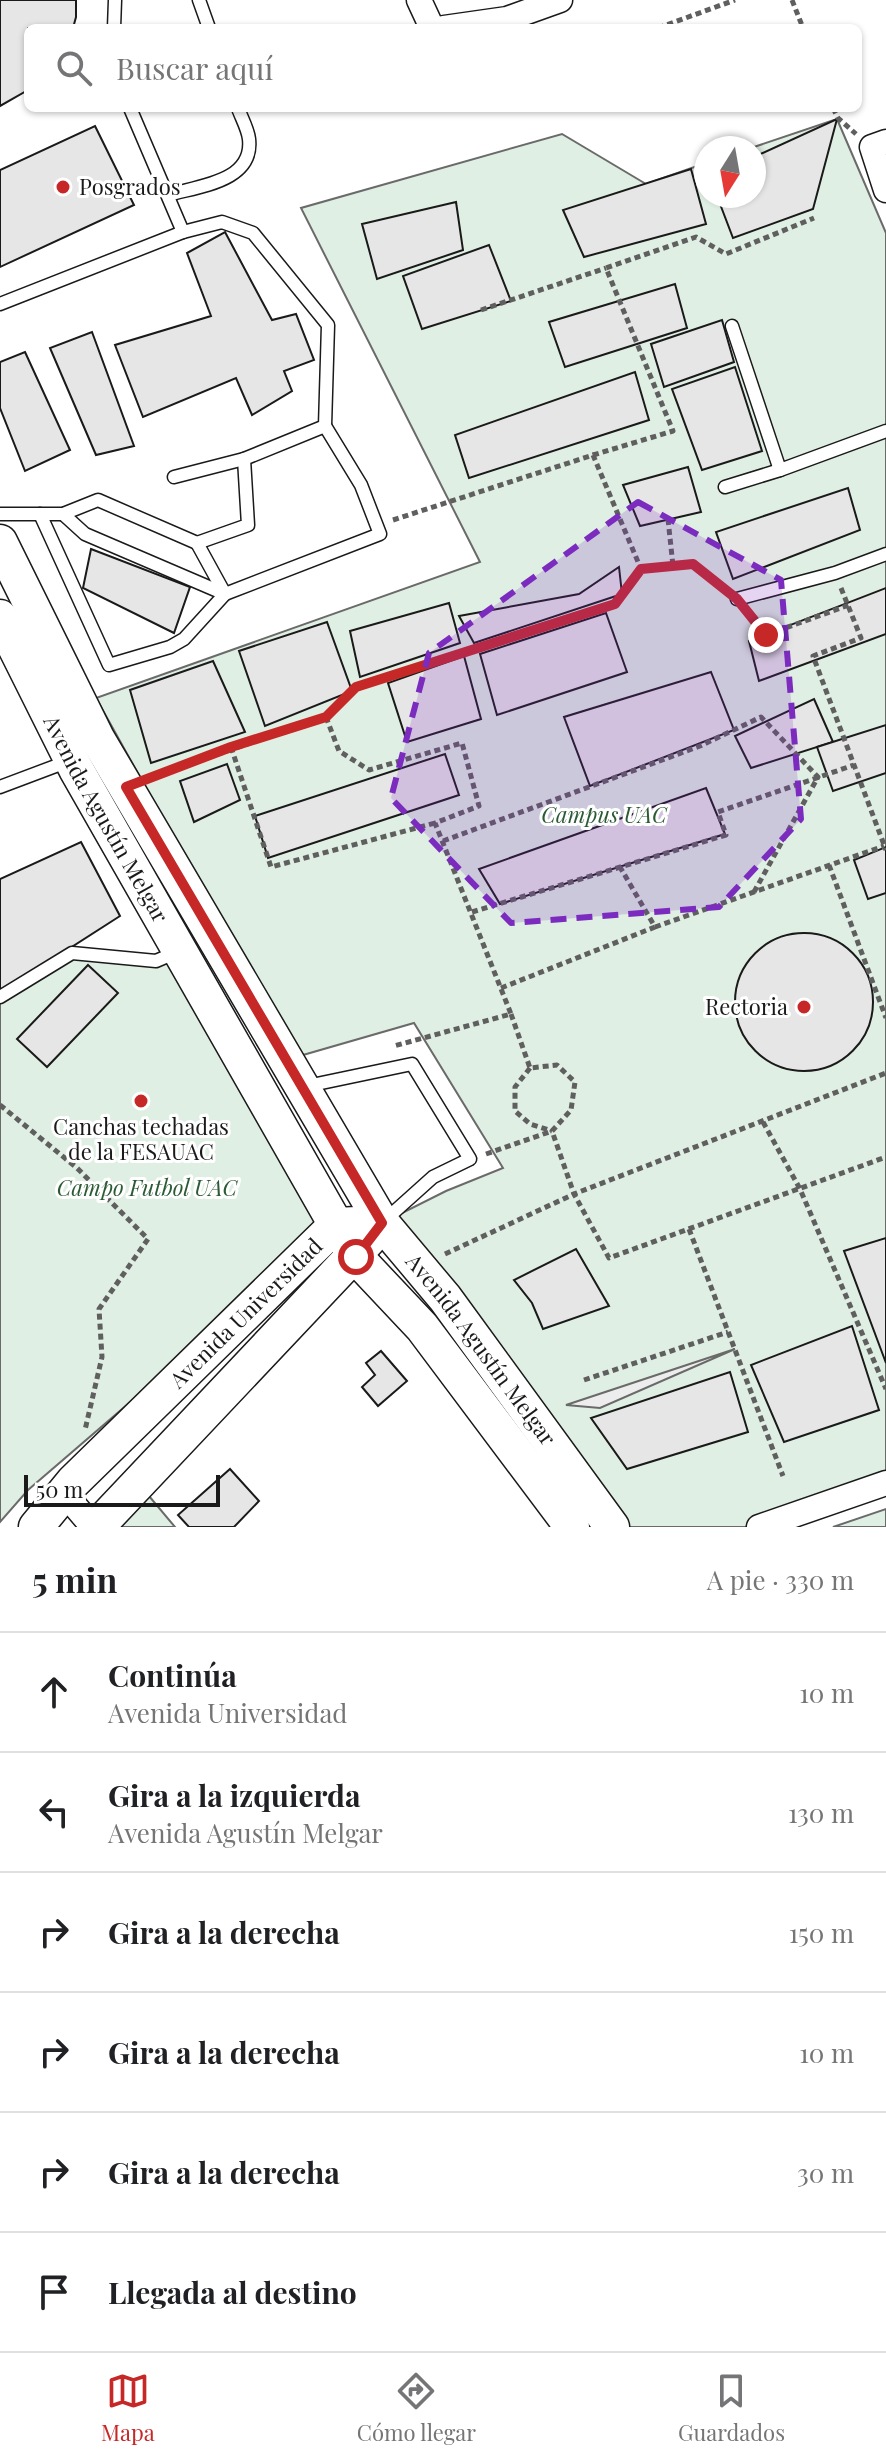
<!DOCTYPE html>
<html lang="es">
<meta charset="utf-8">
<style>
body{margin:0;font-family:"Playfair Display",serif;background:#f6f6f6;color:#202124}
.compass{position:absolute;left:694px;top:136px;width:72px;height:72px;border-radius:50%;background:#fff;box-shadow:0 2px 6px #0004;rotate:191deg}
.scale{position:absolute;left:24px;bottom:20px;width:196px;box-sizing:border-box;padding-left:8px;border:4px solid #1a1a1a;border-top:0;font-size:22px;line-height:28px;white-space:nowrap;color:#1a1a1a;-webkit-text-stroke:6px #fff;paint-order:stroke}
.stop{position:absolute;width:24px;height:24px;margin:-18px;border:6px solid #c62828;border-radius:50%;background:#fff}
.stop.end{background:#c62828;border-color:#fff;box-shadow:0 2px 8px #0008}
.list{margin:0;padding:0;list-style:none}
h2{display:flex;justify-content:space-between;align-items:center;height:104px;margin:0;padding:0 32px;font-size:34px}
h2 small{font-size:26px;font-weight:400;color:#757577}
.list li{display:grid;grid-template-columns:52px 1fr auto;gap:24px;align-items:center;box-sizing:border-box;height:120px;padding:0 32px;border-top:2px solid #e0e0e0}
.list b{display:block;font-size:30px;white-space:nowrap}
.list p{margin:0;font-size:26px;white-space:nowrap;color:#757577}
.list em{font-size:26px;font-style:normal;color:#757577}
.icon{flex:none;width:44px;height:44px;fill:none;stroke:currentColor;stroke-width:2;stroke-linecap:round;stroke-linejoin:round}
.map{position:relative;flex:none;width:886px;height:1527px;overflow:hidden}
.search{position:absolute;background:#fff;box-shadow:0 2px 6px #0004;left:24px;right:24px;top:24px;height:88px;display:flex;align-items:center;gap:20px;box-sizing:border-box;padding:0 28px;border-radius:12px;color:#757577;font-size:30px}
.sheet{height:824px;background:#fff}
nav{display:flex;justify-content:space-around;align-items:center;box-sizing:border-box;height:112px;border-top:2px solid #e0e0e0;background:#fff;font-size:22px;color:#757577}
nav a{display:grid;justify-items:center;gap:4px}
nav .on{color:#c62828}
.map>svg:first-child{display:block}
.green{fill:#e0efe3;stroke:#6a6a6a;stroke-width:2}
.parking{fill:#ededed;stroke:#6a6a6a;stroke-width:2}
.building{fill:#e6e6e6;stroke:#1a1a1a;stroke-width:2}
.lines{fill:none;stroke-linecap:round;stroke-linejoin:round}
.lane-casing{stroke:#1a1a1a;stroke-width:15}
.street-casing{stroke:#1a1a1a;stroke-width:27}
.secondary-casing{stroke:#1a1a1a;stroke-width:37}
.path{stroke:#5f5f5f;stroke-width:5;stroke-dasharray:6 4;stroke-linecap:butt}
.lane{stroke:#fff;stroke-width:12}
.street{stroke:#fff;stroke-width:24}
.secondary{stroke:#fff;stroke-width:34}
.route{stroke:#c62828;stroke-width:10}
.marked{fill:#7b2cbf;fill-opacity:0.2;stroke:#7b2cbf;stroke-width:6;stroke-dasharray:16 10;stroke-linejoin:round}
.poi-dot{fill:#c62828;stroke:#fff;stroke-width:3}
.labels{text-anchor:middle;stroke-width:6;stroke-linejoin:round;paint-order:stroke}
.poi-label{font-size:22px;fill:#1a1a1a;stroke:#fff;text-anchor:start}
.park-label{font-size:22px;font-style:italic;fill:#2b5a34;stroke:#fff}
.street-label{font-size:22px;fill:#1a1a1a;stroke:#fff}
</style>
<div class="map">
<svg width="886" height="1527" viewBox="0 0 886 1527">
<rect width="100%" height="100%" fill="#fff"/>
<!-- green -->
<g class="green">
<path d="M837 119 886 233V1484L760 1527H610L382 1223 446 1191 503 1168 414 1023 296 1057 96 698 480 562 301 208 562 134 646 184 706 163V196H754V148H751Z"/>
<path d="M180 951 336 1225 28 1490 0 1522V997L85 952 156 961Z"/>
<path d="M149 1496 175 1527H115Z"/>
<path d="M886 1509V1527H833Z"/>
</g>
<!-- parking -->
<path class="parking" d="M735 1349 600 1408 566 1405Z"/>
<!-- building -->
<g class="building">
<path d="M0 0H76V17L73 28H28V90L0 106Z"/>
<path d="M837 119 813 209 733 238 717 196H754V157Z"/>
<path d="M95 126 134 205 0 267V170Z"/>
<path d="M691 169 706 224 584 257 563 210Z"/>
<path d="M456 202 463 250 377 279 362 224Z"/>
<path d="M225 232 272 320 296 314 314 360 284 371 292 391 252 415 236 378 143 417 115 345 211 316 187 253Z"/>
<path d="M489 245 511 301 422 329 403 276Z"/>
<path d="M675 284 687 328 565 367 549 322Z"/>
<path d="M722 320 734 362 664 387 651 344Z"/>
<path d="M92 332 134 446 96 455 50 348Z"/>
<path d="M25 352 70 450 25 471 0 408V362Z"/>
<path d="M735 367 762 451 702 470 672 389Z"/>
<path d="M635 372 649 420 469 478 455 435Z"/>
<path d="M688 467 701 512 640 526 623 485Z"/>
<path d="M848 488 860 530 733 579 716 532Z"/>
<path d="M91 549 190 587 174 633 83 588Z"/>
<path d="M619 567 622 594 474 643 459 616 579 594Z"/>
<path d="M886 588V634L759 681 749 641Z"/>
<path d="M449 603 460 643 360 677 350 631Z"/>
<path d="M606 613 627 672 497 715 480 654Z"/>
<path d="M327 622 352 691 265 726 239 651Z"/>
<path d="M464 656 481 719 407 742 388 683Z"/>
<path d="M213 661 245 732 151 763 130 690Z"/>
<path d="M711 672 734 730 590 786 564 717Z"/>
<path d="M814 699 833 742 751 768 735 736Z"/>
<path d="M886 725V773L833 791 817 747Z"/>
<path d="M445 754 459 795 268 858 255 816Z"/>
<path d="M227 764 240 800 194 822 180 781Z"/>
<path d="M706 788 725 834 500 904 479 869Z"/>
<path d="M81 842 120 916 0 993V879Z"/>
<path d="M886 847V893L868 899 854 860Z"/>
<circle cx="804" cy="1002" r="69"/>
<path d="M88 965 118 993 47 1067 17 1039Z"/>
<path d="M886 1238V1363L844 1251Z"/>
<path d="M576 1249 609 1306 543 1329 532 1303 514 1280Z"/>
<path d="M852 1326 879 1410 784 1442 751 1365Z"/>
<path d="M381 1351 407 1381 378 1406 362 1387 375 1375 366 1363Z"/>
<path d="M730 1372 748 1432 627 1469 591 1418Z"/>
<path d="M230 1469 259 1501 234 1527H189L178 1515Z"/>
</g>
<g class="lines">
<!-- lane casing -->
<g class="lane-casing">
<g id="lane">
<path d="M199 0 209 28"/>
<path d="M114 28 115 0"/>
<path d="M168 195C198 186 254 182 249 139 248 129 241 117 238 108"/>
<path d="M0 304 183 232 130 108"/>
<path d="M732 326 780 470 886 431"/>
<path d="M174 477 244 459"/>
<path d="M725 487 780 470"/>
<path d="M0 514H63L98 500 197 543 248 525 244 459 325 426 328 325 253 233 222 222 183 232"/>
<path d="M40 514 109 665 170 647 184 639 225 594 85 534 63 514"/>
<path d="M197 543 225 594 380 534 361 485 325 426"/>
<path d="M737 599 835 573 886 554"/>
<path d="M0 787 69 761"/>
<path d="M0 997 72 953 156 961 177 952"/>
<path d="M307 1086 412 1064 470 1159 433 1177 384 1221"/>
</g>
</g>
<!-- street casing -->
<g class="street-casing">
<g id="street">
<path d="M419 0 432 28"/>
<path d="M444 28 507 19 560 0"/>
<path d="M886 142 872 147 886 190"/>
<path d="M64 1493 93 1527"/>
<path d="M759 1527 886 1483"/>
</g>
</g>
<!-- secondary casing -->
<g class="secondary-casing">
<g id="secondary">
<path id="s1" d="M0 542 97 738 382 1223 445 1298 612 1527"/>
<path id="s2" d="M0 617 76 769 336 1225 356 1257 422 1327 572 1527"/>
<path id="s3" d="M36 1527 73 1482 336 1225 357 1224"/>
<path d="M97 1527 369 1239"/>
</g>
</g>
<!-- path -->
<g class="path">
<path d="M792 0 803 28"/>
<path d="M658 28 735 0"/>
<path d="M833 108 838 118 856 134"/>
<path d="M481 310 606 268"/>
<path d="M593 455 673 431 606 268 696 237 726 254 814 218"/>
<path d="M668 519 673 566"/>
<path d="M393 520 593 455 641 569 693 564 724 589"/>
<path d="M841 588 861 638 813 656 886 850"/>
<path d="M748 613 766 635 849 605"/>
<path d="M326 717 339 751 369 770 462 743 479 806 435 823 511 1014 394 1046"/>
<path d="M231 747 271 867 435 823"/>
<path d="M151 777 326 717 356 687 615 604 641 569"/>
<path d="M443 841 700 746 761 717 818 777 754 892"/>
<path d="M829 865 886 1018"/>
<path d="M472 912 726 835 718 812 854 765"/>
<path d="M655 927 884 846"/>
<path d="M501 988 655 927 620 867"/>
<path d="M511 1014 530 1068 557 1065 575 1082 571 1110 552 1131 574 1194 886 1073"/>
<path d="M530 1068 515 1087V1111L530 1124 552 1131"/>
<path d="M0 1105 77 1168 148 1239 99 1309 102 1357 85 1430"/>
<path d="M763 1122 800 1189 886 1389"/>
<path d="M486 1154 552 1131"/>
<path d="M689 1229 783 1476"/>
<path d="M445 1254 574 1194 609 1258 886 1157"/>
<path d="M584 1380 728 1332"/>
</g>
<!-- lane -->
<use href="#lane" class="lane"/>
<!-- street -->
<use href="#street" class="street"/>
<!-- secondary -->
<use href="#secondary" class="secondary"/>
</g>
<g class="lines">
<!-- route -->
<path class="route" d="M356 1257 382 1223 126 787 231 747 326 717 356 687 615 604 641 569 693 564 737 599 766 635"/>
</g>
<!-- marked area -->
<path class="marked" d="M638 502 781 580 801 819 719 907 511 923 391 798 429 653Z"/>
<!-- markers -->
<g class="poi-dot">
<circle cx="63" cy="187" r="8"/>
<circle cx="804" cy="1007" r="8"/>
<circle cx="141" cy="1101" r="8"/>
</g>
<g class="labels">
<!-- poi labels -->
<g class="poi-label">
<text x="79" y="195">Posgrados</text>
<text x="788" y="1015" text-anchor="end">Rectoria</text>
<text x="141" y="1135" text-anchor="middle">Canchas techadas<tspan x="141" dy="25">de la FESAUAC</tspan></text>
</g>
<!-- park labels -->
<g class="park-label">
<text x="604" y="823">Campus UAC</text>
<text x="147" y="1196">Campo Futbol UAC</text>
</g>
<!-- street labels -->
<g class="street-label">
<text dy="8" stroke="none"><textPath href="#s2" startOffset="228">Avenida Agustín Melgar</textPath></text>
<text dy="8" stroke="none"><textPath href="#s3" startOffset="300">Avenida Universidad</textPath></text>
<text dy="8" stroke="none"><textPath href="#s1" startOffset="942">Avenida Agustín Melgar</textPath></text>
</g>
</g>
</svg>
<svg class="compass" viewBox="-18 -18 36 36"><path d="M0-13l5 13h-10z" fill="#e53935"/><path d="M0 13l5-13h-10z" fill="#757577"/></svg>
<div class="scale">50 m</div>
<div class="stop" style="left:356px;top:1257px"></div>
<div class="stop end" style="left:766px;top:635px"></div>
<div class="search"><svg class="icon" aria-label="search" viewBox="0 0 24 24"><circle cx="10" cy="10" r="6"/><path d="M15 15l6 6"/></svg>Buscar aquí</div>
</div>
<section class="sheet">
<h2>5 min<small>A pie · 330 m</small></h2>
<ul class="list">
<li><svg class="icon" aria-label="ahead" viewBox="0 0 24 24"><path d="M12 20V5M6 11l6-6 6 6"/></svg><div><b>Continúa</b><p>Avenida Universidad</p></div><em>10 m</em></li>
<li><svg class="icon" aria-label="left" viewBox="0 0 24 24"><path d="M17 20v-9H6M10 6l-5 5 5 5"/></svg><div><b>Gira a la izquierda</b><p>Avenida Agustín Melgar</p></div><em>130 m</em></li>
<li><svg class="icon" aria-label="right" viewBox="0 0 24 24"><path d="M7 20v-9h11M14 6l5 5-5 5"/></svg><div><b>Gira a la derecha</b></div><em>150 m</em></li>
<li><svg class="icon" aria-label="right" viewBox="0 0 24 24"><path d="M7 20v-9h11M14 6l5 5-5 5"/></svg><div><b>Gira a la derecha</b></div><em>10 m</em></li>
<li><svg class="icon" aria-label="right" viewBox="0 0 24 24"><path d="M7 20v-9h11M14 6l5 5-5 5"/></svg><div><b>Gira a la derecha</b></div><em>30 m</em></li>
<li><svg class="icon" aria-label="arrive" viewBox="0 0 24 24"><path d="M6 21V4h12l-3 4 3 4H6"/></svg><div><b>Llegada al destino</b></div></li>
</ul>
</section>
<nav>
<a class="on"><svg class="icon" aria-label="map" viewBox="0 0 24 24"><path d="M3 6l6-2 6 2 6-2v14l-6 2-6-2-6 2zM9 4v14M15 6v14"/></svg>Mapa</a>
<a><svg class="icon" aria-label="directions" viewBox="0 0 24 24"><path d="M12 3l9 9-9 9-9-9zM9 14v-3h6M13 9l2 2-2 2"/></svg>Cómo llegar</a>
<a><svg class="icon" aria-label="saved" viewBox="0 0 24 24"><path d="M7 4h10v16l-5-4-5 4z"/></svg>Guardados</a>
</nav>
